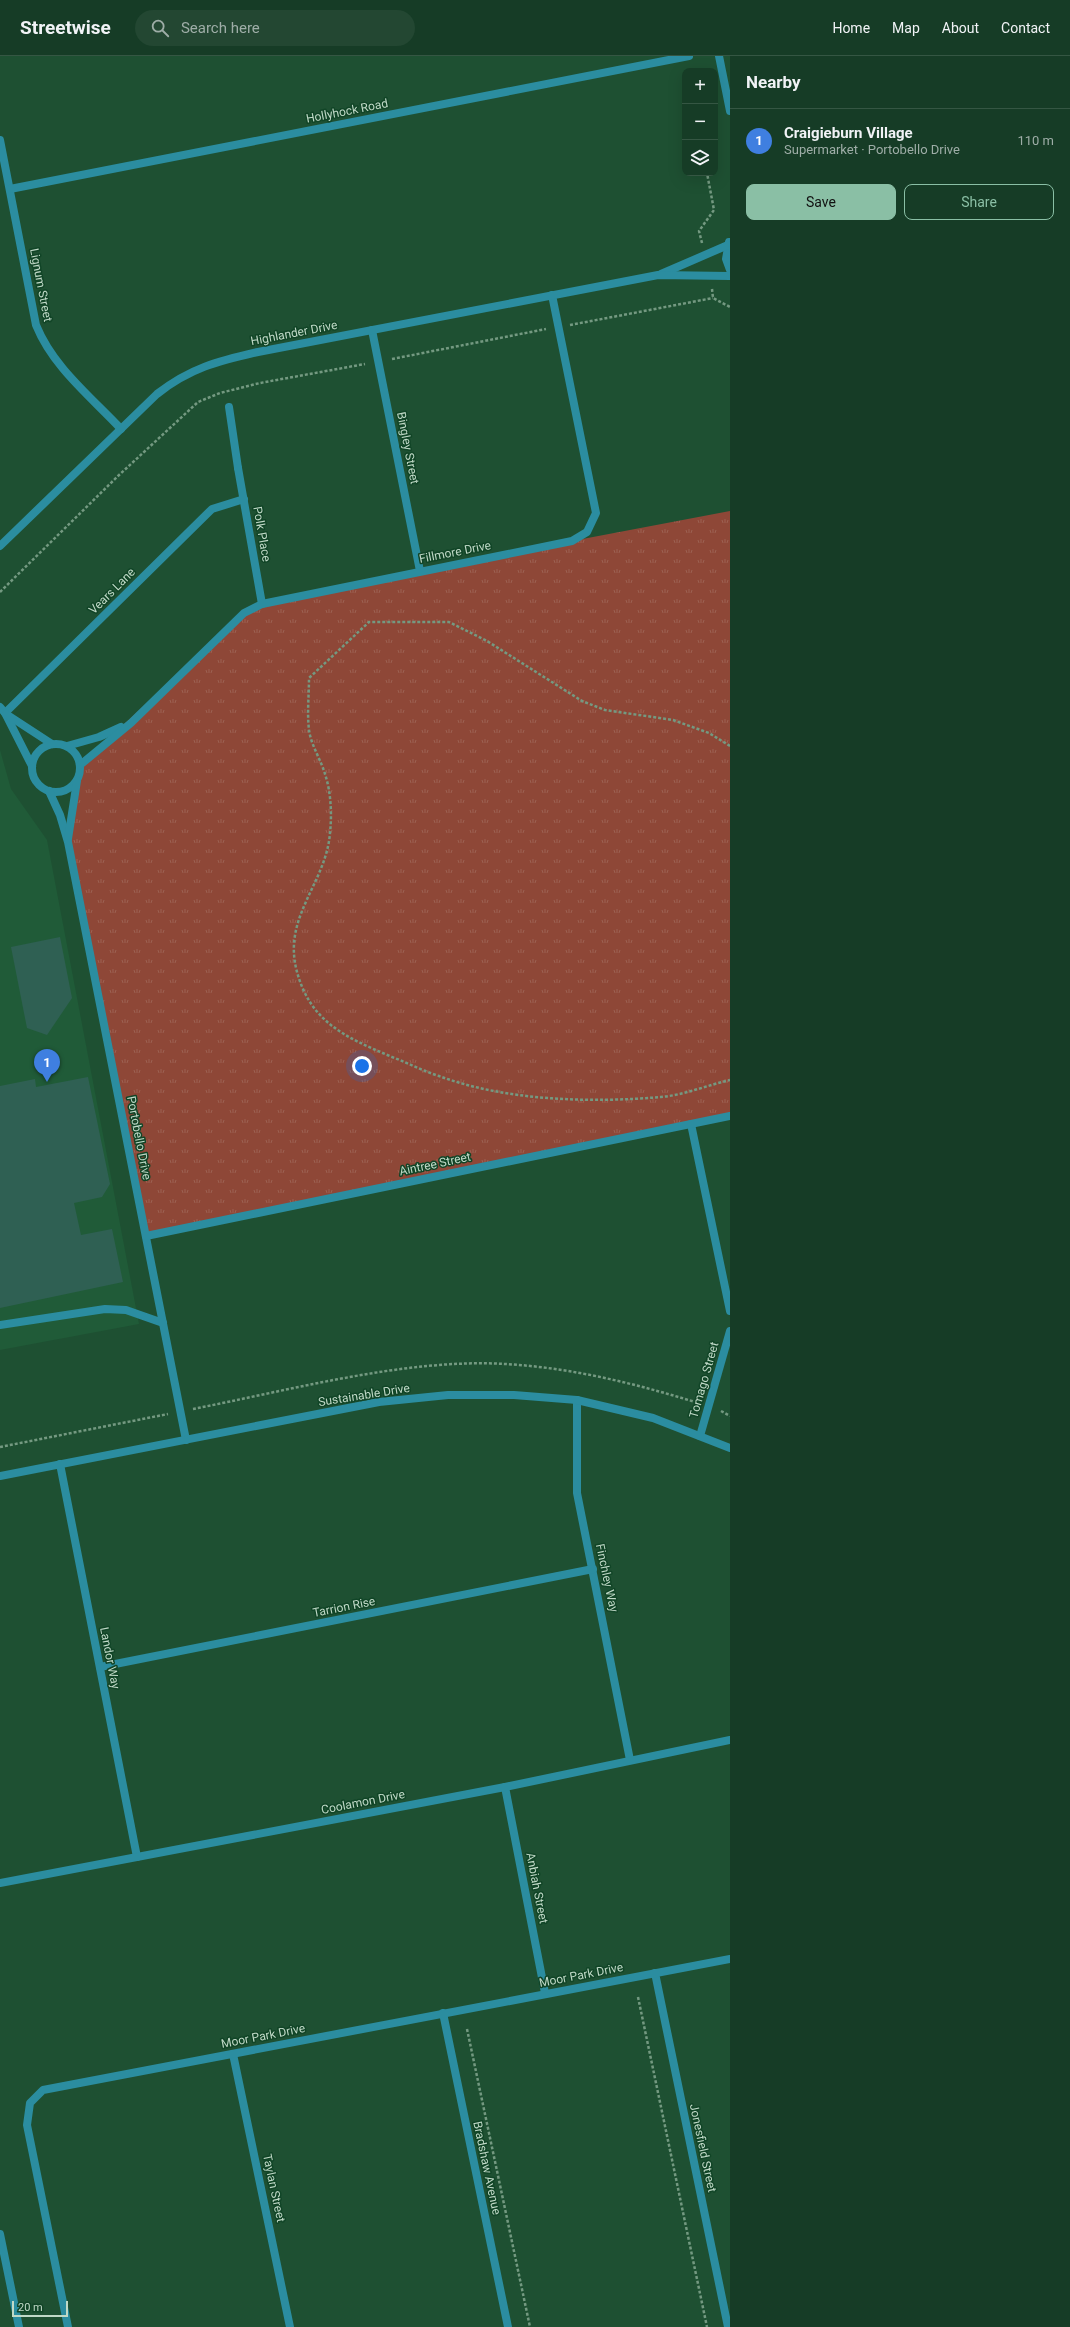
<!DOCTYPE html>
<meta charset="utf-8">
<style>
body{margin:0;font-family:Roboto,sans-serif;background:#234732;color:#f1f3f6}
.controls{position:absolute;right:12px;top:12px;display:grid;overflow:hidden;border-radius:8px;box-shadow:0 4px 16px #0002}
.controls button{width:36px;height:36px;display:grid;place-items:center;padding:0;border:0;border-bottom:1px solid #355643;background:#163c26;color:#f1f3f6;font:20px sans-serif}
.scale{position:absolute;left:12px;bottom:10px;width:56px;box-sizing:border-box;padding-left:4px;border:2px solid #c0d9c7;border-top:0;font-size:11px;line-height:14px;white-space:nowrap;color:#c0d9c7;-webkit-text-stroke:3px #114527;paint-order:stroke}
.you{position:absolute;left:362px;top:1010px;width:14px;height:14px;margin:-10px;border:3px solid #fff;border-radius:50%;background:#1a73e8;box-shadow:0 0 0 6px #1a73e833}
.badge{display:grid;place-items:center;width:26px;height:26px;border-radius:50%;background:#8abfa5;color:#fff;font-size:13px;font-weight:700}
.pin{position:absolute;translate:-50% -33px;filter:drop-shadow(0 1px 2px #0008)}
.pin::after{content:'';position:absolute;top:21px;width:14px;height:12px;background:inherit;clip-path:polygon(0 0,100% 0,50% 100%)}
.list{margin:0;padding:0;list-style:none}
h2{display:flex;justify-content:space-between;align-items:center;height:52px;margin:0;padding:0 16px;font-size:17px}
h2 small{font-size:13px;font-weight:400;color:#9eada7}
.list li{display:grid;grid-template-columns:26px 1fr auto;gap:12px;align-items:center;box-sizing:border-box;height:64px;padding:0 16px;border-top:1px solid #355643}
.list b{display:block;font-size:15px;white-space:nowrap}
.list p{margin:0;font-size:13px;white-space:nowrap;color:#9eada7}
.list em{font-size:13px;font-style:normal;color:#9eada7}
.actions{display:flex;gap:8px;padding:12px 16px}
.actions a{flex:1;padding:9px 0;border:1px solid #8abfa5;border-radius:8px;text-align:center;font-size:14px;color:#8abfa5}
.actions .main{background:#8abfa5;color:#111}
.icon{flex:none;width:22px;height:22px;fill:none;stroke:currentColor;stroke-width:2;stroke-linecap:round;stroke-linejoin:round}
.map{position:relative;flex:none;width:730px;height:2271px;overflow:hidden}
header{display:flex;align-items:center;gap:24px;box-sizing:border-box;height:56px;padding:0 20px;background:#163c26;border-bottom:1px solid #355643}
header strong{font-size:19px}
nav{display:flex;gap:22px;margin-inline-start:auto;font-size:14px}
.search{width:280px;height:36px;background:#234732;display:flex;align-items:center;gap:10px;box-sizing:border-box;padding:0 14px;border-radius:22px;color:#9eada7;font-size:15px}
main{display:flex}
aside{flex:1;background:#163c26}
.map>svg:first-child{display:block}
.built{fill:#205b38}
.grass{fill:url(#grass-tufts)}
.building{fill:#2f6053}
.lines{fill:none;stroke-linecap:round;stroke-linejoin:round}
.path{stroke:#749981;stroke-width:2.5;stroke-dasharray:3 2;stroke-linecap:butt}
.service{stroke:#2b8da0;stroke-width:8}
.minor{stroke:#2b8da0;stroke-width:8}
.tertiary{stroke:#2b8da0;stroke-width:8}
.labels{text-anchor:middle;stroke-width:3;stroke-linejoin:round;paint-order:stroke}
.street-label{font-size:12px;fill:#c0d9c7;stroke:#114527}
</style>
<header>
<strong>Streetwise</strong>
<div class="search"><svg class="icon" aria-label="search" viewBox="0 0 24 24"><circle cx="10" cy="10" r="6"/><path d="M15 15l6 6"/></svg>Search here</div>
<nav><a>Home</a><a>Map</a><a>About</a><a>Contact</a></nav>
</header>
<main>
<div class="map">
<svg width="730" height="2271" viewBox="0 0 730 2271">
<defs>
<pattern id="grass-tufts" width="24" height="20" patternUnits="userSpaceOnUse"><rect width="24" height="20" fill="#8e4737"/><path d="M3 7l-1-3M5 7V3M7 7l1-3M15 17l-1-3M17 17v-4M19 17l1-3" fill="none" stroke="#9c6152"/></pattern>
</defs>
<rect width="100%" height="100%" fill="#1e5032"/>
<!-- built -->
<path class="built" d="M0 694 11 733 47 784 139 1268 0 1294Z"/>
<!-- grass -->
<path class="grass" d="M730 455V1060L146 1180 68 786 77 725 80 709 244 557 262 548 572 485Z"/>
<!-- building -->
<g class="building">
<path d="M60 881 72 942 47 979 27 972 11 891Z"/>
<path d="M88 1021 110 1128 102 1141 74 1147 81 1179 112 1173 123 1226 0 1252V1030L35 1023 36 1031Z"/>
</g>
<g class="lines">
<!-- path -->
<g class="path">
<path d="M702 187 699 175 714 154 707 117"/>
<path d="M712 233 713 242 730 251"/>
<path d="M570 269 713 242"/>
<path d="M392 303 546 273"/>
<path d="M0 536 118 420 198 346 220 337 260 327 365 308"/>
<path d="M730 690 709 677 673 664 605 654 582 645 487 585 449 566H369L309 622C309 639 307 657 309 674 311 689 321 704 325 718 331 736 332 758 330 777 326 827 284 859 296 912 309 966 345 981 392 1001 408 1007 423 1015 439 1020 506 1045 591 1047 661 1041 684 1039 708 1029 730 1024"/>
<path d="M193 1353C291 1334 407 1302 506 1308 572 1312 633 1327 695 1346"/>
<path d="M721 1355 730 1360"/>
<path d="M0 1391 168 1358"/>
<path d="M638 1941 707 2271"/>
<path d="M467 1973 530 2271"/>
</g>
<!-- service -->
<g class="service">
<path d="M229 351 238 412"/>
<path d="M5 657 212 453 244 443"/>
<path d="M0 1269 105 1253 126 1254 163 1267"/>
</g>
<!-- minor -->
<g class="minor">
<path d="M0 84 36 269C53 311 90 340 121 373"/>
<path d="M10 133 689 0"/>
<path d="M372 274 420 515"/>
<path d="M238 412 262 548"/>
<path d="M0 651 5 657 32 710"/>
<path d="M6 658 52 688"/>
<circle cx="56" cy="712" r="24"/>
<path d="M67 690 99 681 121 671"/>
<path d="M80 709 131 667 244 557 262 548 572 485 587 476 596 457 552 239"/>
<path d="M49 735 60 759 68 786 186 1384"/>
<path d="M68 783 77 725"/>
<path d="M691 1068 730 1255"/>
<path d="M146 1180 730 1060"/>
<path d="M577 1344V1437L630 1704"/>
<path d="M700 1380 730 1275"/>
<path d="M60 1408 137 1801"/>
<path d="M100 1611 593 1513"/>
<path d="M505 1731 545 1937"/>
<path d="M0 1827 505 1731 730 1684"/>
<path d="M655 1917 728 2271"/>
<path d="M443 1957 508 2271"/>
<path d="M233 1998 290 2271"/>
<path d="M68 2271 27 2069 30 2047 43 2034 730 1903"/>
</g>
<!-- tertiary -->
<g class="tertiary">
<path d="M719 0 730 55"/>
<path d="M729 186 726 203 730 214"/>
<path d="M661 218 728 189"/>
<path d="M0 490 157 338C190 312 218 305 258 296L658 219 730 220"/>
<path d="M0 1420 379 1346 448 1339H514L577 1344 653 1362 730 1392"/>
<path d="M0 2178 19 2271"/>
</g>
</g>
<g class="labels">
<!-- street labels -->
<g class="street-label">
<text transform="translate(347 55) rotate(-11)" y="4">Hollyhock Road</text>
<text transform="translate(41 229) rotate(79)" y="4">Lignum Street</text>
<text transform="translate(294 277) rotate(-11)" y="4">Highlander Drive</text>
<text transform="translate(408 392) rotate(79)" y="4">Bingley Street</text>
<text transform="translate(262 478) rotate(80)" y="4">Polk Place</text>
<text transform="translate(455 496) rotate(-11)" y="4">Fillmore Drive</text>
<text transform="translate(112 535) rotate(-45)" y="4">Vears Lane</text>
<text transform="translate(139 1082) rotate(79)" y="4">Portobello Drive</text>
<text transform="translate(435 1108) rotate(-12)" y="4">Aintree Street</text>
<text transform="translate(704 1324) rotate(-74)" y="4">Tomago Street</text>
<text transform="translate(364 1339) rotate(-9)" y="4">Sustainable Drive</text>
<text transform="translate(607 1522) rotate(78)" y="4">Finchley Way</text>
<text transform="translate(344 1551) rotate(-11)" y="4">Tarrion Rise</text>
<text transform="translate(110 1602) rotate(79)" y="4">Landor Way</text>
<text transform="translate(363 1746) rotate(-11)" y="4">Coolamon Drive</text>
<text transform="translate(537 1832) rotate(79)" y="4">Anbiah Street</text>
<text transform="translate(581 1919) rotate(-11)" y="4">Moor Park Drive</text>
<text transform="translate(263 1980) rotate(-11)" y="4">Moor Park Drive</text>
<text transform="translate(703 2092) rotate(78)" y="4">Jonesfield Street</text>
<text transform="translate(487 2112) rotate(78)" y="4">Bradshaw Avenue</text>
<text transform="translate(274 2132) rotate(78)" y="4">Taylan Street</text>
</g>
</g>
</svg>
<div class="controls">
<button>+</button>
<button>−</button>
<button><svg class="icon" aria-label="layers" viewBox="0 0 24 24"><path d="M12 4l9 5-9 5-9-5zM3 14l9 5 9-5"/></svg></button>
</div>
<div class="scale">20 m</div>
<div class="you"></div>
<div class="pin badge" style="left:47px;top:1026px;background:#3f7fe0">1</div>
</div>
<aside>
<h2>Nearby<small></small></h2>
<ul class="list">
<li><span class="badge" style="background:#3f7fe0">1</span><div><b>Craigieburn Village</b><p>Supermarket · Portobello Drive</p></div><em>110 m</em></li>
</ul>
<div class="actions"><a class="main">Save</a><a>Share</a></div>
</aside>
</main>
